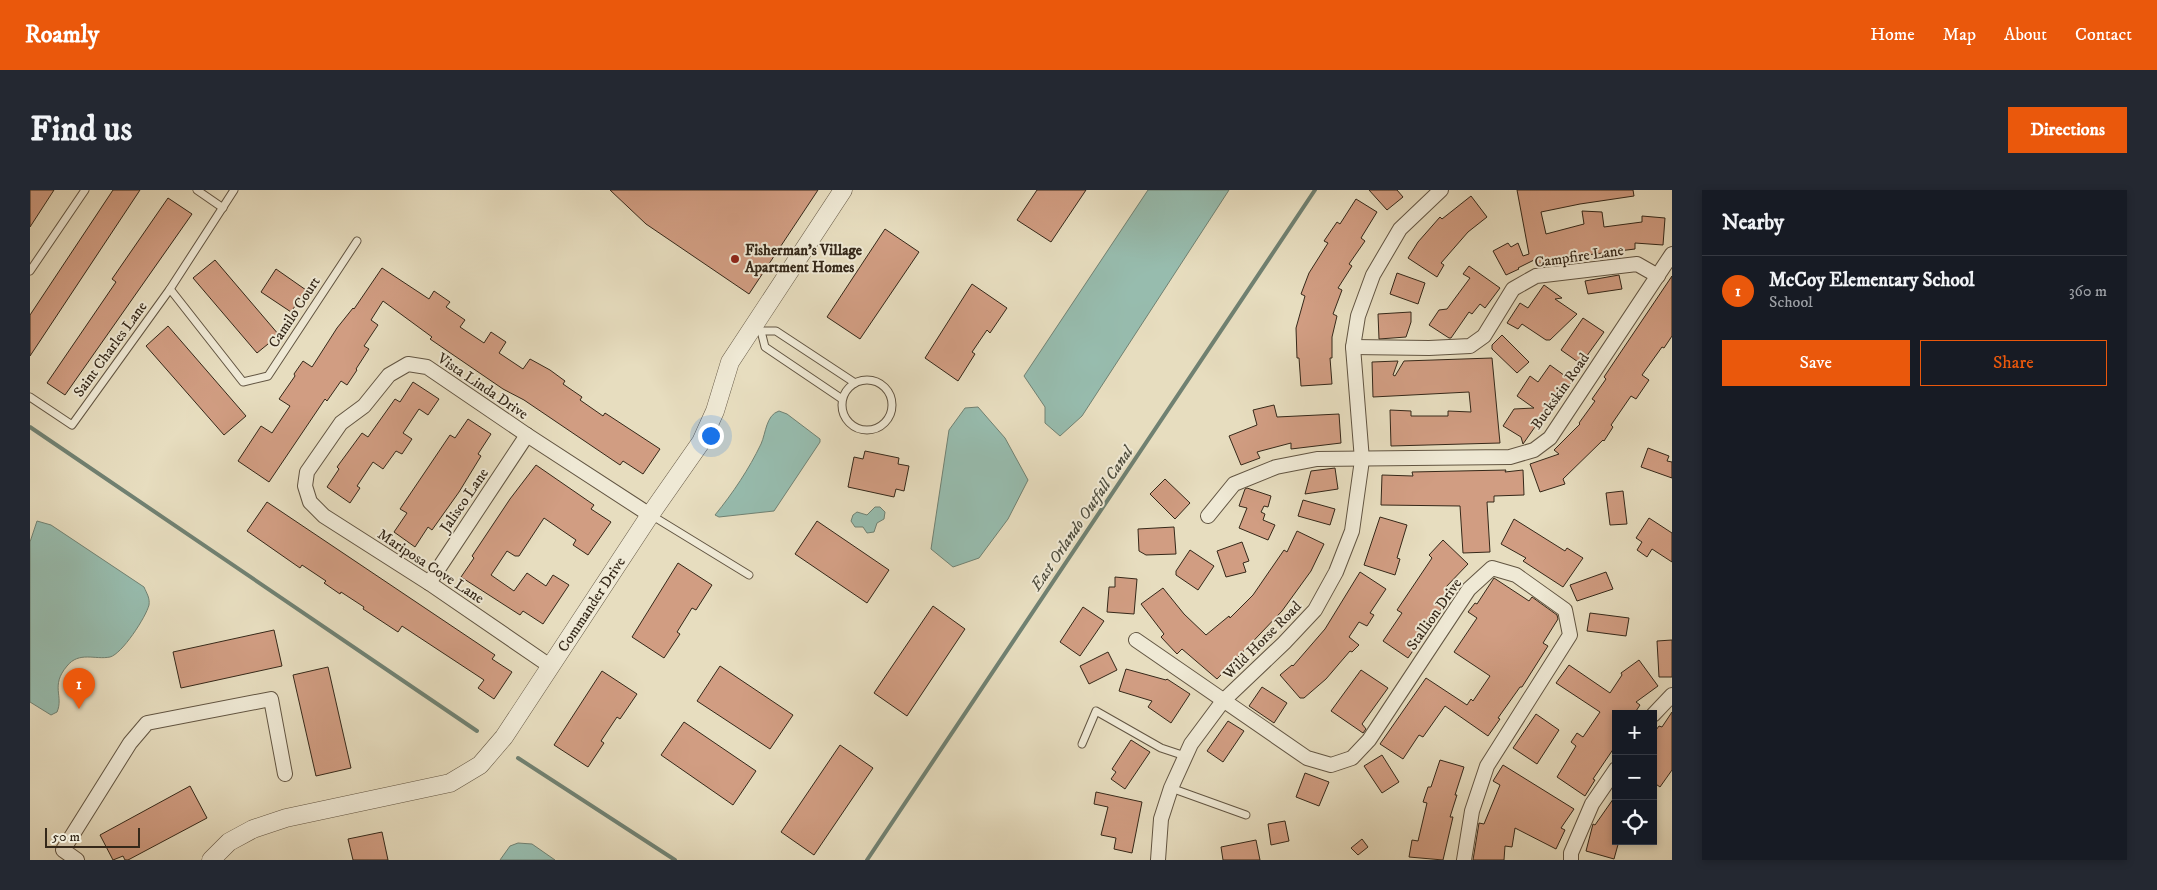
<!DOCTYPE html>
<meta charset="utf-8">
<style>
body{margin:0;font-family:"IM FELL DW Pica",serif;background:#242831;color:#f1f3f6}
.controls{position:absolute;right:15px;bottom:15px;display:grid;overflow:hidden;border-radius:0px;box-shadow:0 2px 8px #0003}
.controls button{width:45px;height:45px;display:grid;place-items:center;padding:0;border:0;border-bottom:1px solid #363941;background:#171b24;color:#f1f3f6;font:25px sans-serif}
.scale{position:absolute;left:15px;bottom:12px;width:95px;box-sizing:border-box;padding-left:5px;border:2px solid #352819;border-top:0;font-size:14px;line-height:18px;white-space:nowrap;color:#352819;-webkit-text-stroke:4px #efe9d5;paint-order:stroke}
.you{position:absolute;left:680px;top:245px;width:18px;height:18px;margin:-12px;border:4px solid #fff;border-radius:50%;background:#1a73e8;box-shadow:0 0 0 8px #1a73e833}
.badge{display:grid;place-items:center;width:32px;height:32px;border-radius:50%;background:#ea580c;color:#fff;font-size:16px;font-weight:700}
.pin{position:absolute;translate:-50% -41px;filter:drop-shadow(0 1px 2px #0008)}
.pin::after{content:'';position:absolute;top:26px;width:18px;height:15px;background:inherit;clip-path:polygon(0 0,100% 0,50% 100%)}
.list{margin:0;padding:0;list-style:none}
h2{display:flex;justify-content:space-between;align-items:center;height:65px;margin:0;padding:0 20px;font-size:21px}
h2 small{font-size:16px;font-weight:400;color:#9ea1a6}
.list li{display:grid;grid-template-columns:32px 1fr auto;gap:15px;align-items:center;box-sizing:border-box;height:70px;padding:0 20px;border-top:1px solid #363941}
.list b{display:block;font-size:19px;white-space:nowrap}
.list p{margin:0;font-size:16px;white-space:nowrap;color:#9ea1a6}
.list em{font-size:16px;font-style:normal;color:#9ea1a6}
.actions{display:flex;gap:10px;padding:15px 20px}
.actions a{flex:1;padding:11px 0;border:1px solid #ea580c;border-radius:0px;text-align:center;font-size:18px;color:#ea580c}
.actions .main{background:#ea580c;color:#fff}
.icon{flex:none;width:28px;height:28px;fill:none;stroke:currentColor;stroke-width:2;stroke-linecap:round;stroke-linejoin:round}
.map{position:relative;flex:none;width:1642px;height:670px;overflow:hidden;border-radius:0px}
header{display:flex;align-items:center;gap:30px;box-sizing:border-box;height:70px;padding:0 25px;background:#ea580c;color:#fff}
header strong{font-size:24px}
nav{display:flex;gap:28px;margin-inline-start:auto;font-size:18px}
.intro{display:flex;align-items:center;justify-content:space-between;box-sizing:border-box;height:120px;padding:0 30px}
h1{margin:0;font-size:35px}
.button{padding:12px 22px;border-radius:0px;background:#ea580c;color:#fff;font-size:18px;font-weight:700}
main{display:flex;gap:30px;padding:0 30px}
aside{flex:1;background:#171b24;border-radius:0px;box-shadow:0 2px 8px #0003}
.map>svg:first-child{display:block}
.water{fill:#97bcae;stroke:#708172}
.lines{fill:none;stroke-linecap:round;stroke-linejoin:round}
.stream{stroke:#708172;stroke-width:4}
.building{fill:#d19d82;stroke:#352819}
.service-casing{stroke:#625542;stroke-width:9}
.minor-casing{stroke:#625542;stroke-width:16}
.tertiary-casing{stroke:#625542;stroke-width:19}
.service{stroke:#efe9d5;stroke-width:7}
.minor{stroke:#efe9d5;stroke-width:14}
.tertiary{stroke:#efe9d5;stroke-width:18}
.poi-dot{fill:#8f2418;stroke:#efe9d5;stroke-width:2}
.labels{text-anchor:middle;stroke-width:4;stroke-linejoin:round;paint-order:stroke}
.poi-label{font-size:15px;font-weight:bold;fill:#352819;stroke:#efe9d5;text-anchor:start}
.street-label{font-size:15px;fill:#352819;stroke:#efe9d5}
.water-label{font-size:16px;font-style:italic;fill:#4e4d3e;stroke:#efe9d5}
</style>
<header>
<strong>Roamly</strong>
<nav><a>Home</a><a>Map</a><a>About</a><a>Contact</a></nav>
</header>
<div class="intro"><h1>Find us</h1><a class="button">Directions</a></div>
<main>
<div class="map">
<svg width="1642" height="670" viewBox="0 0 1642 670">
<rect width="100%" height="100%" fill="#e7ddbf"/>
<filter id="stains"><feTurbulence type="fractalNoise" baseFrequency=".004" numOctaves="4"/><feColorMatrix values="0 0 0 0 .2 0 0 0 0 .09 0 0 0 0 .02 0 0 0 .5 -.17"/></filter>
<radialGradient id="worn" r=".72"><stop offset=".6" stop-color="#630" stop-opacity="0"/><stop offset="1" stop-color="#630" stop-opacity=".3"/></radialGradient>
<!-- water -->
<g class="water">
<path d="M1118 0H1199L1052 226 1030 246 1015 233V217L994 186Z"/>
<path d="M948 217 975 248 998 290 978 329 949 368 923 377 901 359 919 240 935 218Z"/>
<path d="M749 221 757 224 790 249V252L744 321 689 327 685 325C703 303 719 279 731 254 736 243 736 225 749 221Z"/>
<path d="M845 317H850L855 322 854 329 847 333 844 342 837 343 833 337H825L821 331 823 325 827 322 837 325Z"/>
<path d="M7 331 21 335 114 397C117 404 120 408 119 415 116 427 92 464 80 467 65 470 49 461 37 476 20 496 34 506 27 522L21 525 0 512V352Z"/>
<path d="M488 653 502 654 525 670H470L480 656Z"/>
</g>
<g class="lines">
<!-- stream -->
<g class="stream">
<path d="M0 237 447 541"/>
<path d="M488 568 645 670"/>
<path d="M837 670 1285 0"/>
</g>
</g>
<!-- building -->
<g class="building">
<path d="M0 0H24L0 37Z"/>
<path d="M83 0H110L0 166V125Z"/>
<path d="M580 0H788L719 104 616 34Z"/>
<path d="M1007 0H1056L1021 52 987 30Z"/>
<path d="M1339 0H1367L1373 7 1357 20Z"/>
<path d="M1487 0H1603L1604 6 1550 14 1511 22 1516 44 1554 34 1552 21 1572 22 1574 37 1612 32V26L1635 28 1633 55 1605 53V59L1548 66 1505 74 1504 70 1488 78 1489 79 1476 85 1463 61 1478 53 1481 57 1488 53 1493 66 1499 64Z"/>
<path d="M1441 6 1457 27 1438 42 1411 73 1414 75 1407 87 1378 68 1388 52 1410 27 1412 29Z"/>
<path d="M138 8 162 24 35 205 17 193 86 92 82 89Z"/>
<path d="M1326 9 1347 22 1331 48 1335 51 1319 74 1322 76 1308 98 1312 100 1303 124 1307 126 1302 147V168H1300L1302 194 1271 196 1269 168H1267L1266 138 1275 106 1271 104 1279 83 1298 53 1294 51 1307 32 1310 34Z"/>
<path d="M855 39 889 62 830 149 797 127Z"/>
<path d="M185 70 249 145 227 163 163 88Z"/>
<path d="M1439 76 1470 98 1455 118 1450 114 1442 124 1439 122 1421 148H1419L1399 135 1409 120 1417 119 1440 88 1433 84Z"/>
<path d="M352 78 399 109 404 101 420 112 416 117 435 130 430 137 454 153 461 142 476 152 469 163 493 179 500 169 520 180 535 191 533 194 552 207 550 210 573 226 575 223 630 259 613 284 593 271 590 275 494 210 473 199 400 149 402 147 353 111 341 130 348 135 334 156 339 159 326 179 327 180 317 195 311 191 297 211 295 209 239 292 208 271 231 236 242 243 260 216 249 209 265 186 264 184 273 171 282 177 307 138 323 118 324 119Z"/>
<path d="M246 79 276 100 261 122 231 102Z"/>
<path d="M1367 83 1395 93 1388 114 1360 104Z"/>
<path d="M1589 85 1592 99 1558 104 1555 91Z"/>
<path d="M1642 86V146L1634 158 1632 157 1612 185 1619 190 1606 209 1601 206 1581 235 1583 237 1574 251 1573 250 1533 289 1535 294 1510 302 1500 274 1529 264 1524 260 1550 234 1549 233 1565 211 1562 209 1576 189 1574 187Z"/>
<path d="M942 94 977 118 960 143 957 140 942 162 945 164 928 191 895 168Z"/>
<path d="M1514 95 1532 108 1525 109 1547 124 1520 150H1516L1492 134 1488 139 1477 133 1490 113 1498 118Z"/>
<path d="M1381 122V132L1376 147 1349 149 1348 124Z"/>
<path d="M1553 128 1574 142 1551 174 1531 160Z"/>
<path d="M138 136 216 226 194 245 116 156Z"/>
<path d="M1472 145 1499 172 1487 183 1462 159V155Z"/>
<path d="M1462 168 1470 253 1361 256 1360 220 1381 221V226H1418V221L1441 222 1439 202 1343 207 1342 172 1368 171 1363 185 1365 186 1374 171Z"/>
<path d="M1520 175 1542 191 1517 226 1514 224 1493 254 1491 247 1473 236 1484 219 1504 218 1487 206 1500 186 1508 192Z"/>
<path d="M383 192 409 209 398 225 389 219 373 243 382 249 372 264 366 261 353 279 343 272 327 296 330 298 320 313 297 297 309 279 307 277 332 243 338 247 365 209 370 212Z"/>
<path d="M1244 215 1247 227 1309 224 1311 253 1261 259V253L1227 262 1230 268 1211 275 1199 246 1227 235 1223 220Z"/>
<path d="M438 229 461 244 448 264 451 266 429 302 402 340 398 337 385 357 364 342 377 323 370 319 420 245 425 248Z"/>
<path d="M1618 258 1639 266 1637 271 1642 272V288L1611 277Z"/>
<path d="M835 261 869 268 868 274 879 276 874 301 866 299 864 307 818 297 824 267 833 269Z"/>
<path d="M506 275 564 315 561 319 581 332 558 365 543 355 546 350 514 328 489 366H485L477 361 461 385 484 401 497 383 516 396 523 385 539 395 513 434 493 421 490 425 431 387 444 368 442 366 480 309Z"/>
<path d="M1305 278 1308 299 1275 304 1281 281Z"/>
<path d="M1476 280 1475 282 1493 280 1494 305 1464 306V312H1457L1460 362 1433 363 1430 316 1351 315 1352 285 1383 286 1382 282Z"/>
<path d="M1135 289 1160 313 1145 329 1120 304Z"/>
<path d="M1217 298 1241 306 1238 317 1234 316 1231 322 1235 324 1233 330 1245 335 1238 350 1209 338 1217 318 1209 316 1215 299Z"/>
<path d="M1593 301 1597 334 1580 335 1576 303Z"/>
<path d="M1273 310 1305 319 1300 335 1268 326Z"/>
<path d="M237 312 465 465 462 469 482 482 464 509 448 498 454 490 372 436 368 442 333 419 334 417 311 402 310 404 294 393 296 391 272 375 270 378 217 341Z"/>
<path d="M1350 327 1377 335 1367 368 1370 369 1365 385 1334 375Z"/>
<path d="M1619 328 1642 343V372L1622 359 1617 367 1607 360 1612 352 1606 348Z"/>
<path d="M1484 329 1535 361 1537 358 1553 368 1533 397 1493 371 1496 368 1471 354Z"/>
<path d="M787 331 859 380 837 413 765 364Z"/>
<path d="M1144 337 1146 364 1116 365 1109 361 1108 339Z"/>
<path d="M1267 341 1294 354 1281 381 1252 421 1187 489 1152 459 1147 464 1131 447 1134 444 1111 414 1133 398 1154 424 1176 445 1199 426 1200 428 1223 405 1254 360 1257 362Z"/>
<path d="M1413 350 1438 374 1415 398 1422 403 1378 468 1353 451 1372 423 1367 420 1402 368 1399 365Z"/>
<path d="M1212 352 1219 371 1213 373 1216 382 1196 387 1187 361Z"/>
<path d="M1160 360 1184 376 1168 400 1146 385V381Z"/>
<path d="M648 373 682 395 666 420 662 418 647 442 650 444 634 468 602 447Z"/>
<path d="M1330 382 1356 399 1340 423 1344 425 1337 436 1329 432 1319 447 1329 455 1322 462 1320 461 1296 489 1274 508H1270L1250 485 1262 475 1263 476 1295 439Z"/>
<path d="M1576 382 1583 399 1547 411 1540 395Z"/>
<path d="M1085 387 1107 389 1104 424 1077 422 1079 397H1085Z"/>
<path d="M1464 388 1499 411 1502 407 1527 425 1528 429 1513 453 1518 456 1492 497H1490L1468 528 1470 529 1458 546 1415 516 1393 547 1389 545 1373 569 1350 554 1396 488 1437 515 1441 509 1443 511 1460 486 1424 462 1447 428 1438 422 1445 413 1447 414Z"/>
<path d="M903 416 935 439 877 526 844 503Z"/>
<path d="M1053 417 1074 431 1050 466 1030 452Z"/>
<path d="M1560 423 1599 428 1596 446 1557 441Z"/>
<path d="M244 440 252 476 151 498 143 462Z"/>
<path d="M1642 450V487H1629L1627 451Z"/>
<path d="M1078 462 1087 480 1059 494 1050 476Z"/>
<path d="M1609 470 1628 496 1606 512 1610 515 1604 524H1586V555L1563 589 1565 590 1555 606 1527 587 1546 556 1541 552 1547 543 1553 547 1570 522 1526 493 1539 475 1580 503 1592 485 1591 483Z"/>
<path d="M690 476 763 525 740 559 667 511Z"/>
<path d="M298 477 321 578 286 586 263 485Z"/>
<path d="M1096 479 1136 490 1137 489 1160 504 1141 533 1118 517 1122 511 1089 501Z"/>
<path d="M1331 480 1358 498 1332 534 1336 539 1333 543 1301 521Z"/>
<path d="M572 481 607 504 590 529 587 527 571 551 574 553 558 577 524 555Z"/>
<path d="M1232 497 1257 513 1244 533 1219 516Z"/>
<path d="M1642 522V580L1630 597 1623 592V544L1629 536 1632 537Z"/>
<path d="M1506 524 1529 540 1507 574 1483 558Z"/>
<path d="M1198 531 1214 541 1193 572 1177 561Z"/>
<path d="M654 532 726 581 703 615 631 565Z"/>
<path d="M1101 550 1120 562 1095 599 1081 589 1086 582 1082 579Z"/>
<path d="M810 555 843 578 784 665 751 642Z"/>
<path d="M1352 565 1369 592 1352 603 1334 576Z"/>
<path d="M1410 570 1434 577 1425 605H1427L1420 627H1423L1413 670 1379 667 1382 650 1388 651 1397 613 1393 612 1398 597H1401Z"/>
<path d="M1473 575 1544 619 1531 638 1535 640 1526 659 1485 638 1482 657 1475 656 1474 670H1443L1449 633 1454 634 1470 595 1463 591Z"/>
<path d="M1275 583 1299 592 1289 616 1266 607Z"/>
<path d="M160 596 177 628 98 670H95L93 666 83 670 70 645Z"/>
<path d="M1066 602 1112 612 1102 663 1084 659 1086 648 1071 645 1078 617 1064 614Z"/>
<path d="M1586 605V651H1589L1584 669 1556 661 1563 634 1565 635Z"/>
<path d="M1255 631 1259 651 1241 655 1238 634Z"/>
<path d="M352 642 358 670H323L318 649Z"/>
<path d="M1332 649 1338 657 1328 665 1321 658Z"/>
<path d="M1226 650 1230 670H1193L1191 657Z"/>
</g>
<g class="lines">
<!-- service casing -->
<g class="service-casing">
<g id="service">
<path d="M167 0 193 18"/>
<path d="M0 81 55 0"/>
<path d="M140 99 213 192 238 186 327 51"/>
<path d="M725 137 731 141H746L825 193"/>
<path d="M731 141 735 157 812 209"/>
<circle cx="837" cy="215" r="25"/>
<path d="M0 207 42 235 140 99 204 0"/>
<path d="M621 325 719 385"/>
<path d="M1052 554 1066 521 1131 558 1155 566"/>
<path d="M1141 598 1216 625"/>
</g>
</g>
<!-- minor casing -->
<g class="minor-casing">
<g id="minor">
<path d="M1323 157 1399 158 1440 156 1454 146 1483 99 1506 86 1607 74 1628 86"/>
<path d="M1178 326 1204 294 1246 277 1287 269 1480 267 1504 260 1520 248 1642 64"/>
<path d="M399 393 497 245"/>
<path d="M1106 450 1277 568 1301 575 1322 568 1339 550 1439 399 1462 378 1486 385 1535 420 1540 445 1457 576 1442 621 1434 670"/>
<path d="M520 476 399 393 294 326 280 312 275 296 277 282 311 233 334 216 359 185 378 174 397 177 497 245 620 325"/>
<path d="M1623 525 1642 505"/>
<path d="M47 670 33 660 100 553 117 533 241 509 255 584"/>
<path d="M1128 670 1131 629 1141 598 1161 554 1193 511 1254 453 1285 420 1306 382 1322 341 1332 270 1323 157 1328 126 1343 85 1370 39 1411 0"/>
<path d="M1541 670V663L1562 614 1586 579"/>
</g>
</g>
<!-- tertiary casing -->
<g class="tertiary-casing">
<g id="tertiary">
<path id="s1" d="M181 670 199 652 223 639 256 628 420 593 450 575 474 547 620 325 671 252 685 221 700 172 813 0"/>
</g>
</g>
<!-- service -->
<use href="#service" class="service"/>
<!-- minor -->
<use href="#minor" class="minor"/>
<!-- tertiary -->
<use href="#tertiary" class="tertiary"/>
</g>
<!-- markers -->
<circle class="poi-dot" cx="705" cy="69" r="5"/>
<g class="labels">
<!-- poi labels -->
<g class="poi-label">
<text x="715" y="65">Fisherman's Village<tspan x="715" dy="17">Apartment Homes</tspan></text>
</g>
<!-- street labels -->
<g class="street-label">
<text transform="translate(1549 66) rotate(-8)" y="5">Campfire Lane</text>
<text transform="translate(264 122) rotate(-57)" y="5">Camilo Court</text>
<text transform="translate(80 159) rotate(-54)" y="5">Saint Charles Lane</text>
<text transform="translate(453 196) rotate(34)" y="5">Vista Linda Drive</text>
<text transform="translate(1530 201) rotate(-55)" y="5">Buckskin Road</text>
<text transform="translate(434 310) rotate(-56)" y="5">Jalisco Lane</text>
<text transform="translate(401 376) rotate(33)" y="5">Mariposa Cove Lane</text>
<text dy="5" stroke="none"><textPath href="#s1" startOffset="486">Commander Drive</textPath></text>
<text transform="translate(1404 424) rotate(-55)" y="5">Stallion Drive</text>
<text transform="translate(1232 450) rotate(-45)" y="5">Wild Horse Road</text>
</g>
<!-- water labels -->
<g class="water-label">
<text transform="translate(1051 328) rotate(-56)" y="6">East Orlando Outfall Canal</text>
</g>
</g>
<rect width="100%" height="100%" filter="url(#stains)"/>
<rect width="100%" height="100%" fill="url(#worn)"/>
</svg>
<div class="controls">
<button>+</button>
<button>−</button>
<button><svg class="icon" aria-label="locate" viewBox="0 0 24 24"><circle cx="12" cy="12" r="6"/><path d="M12 2v4M12 18v4M2 12h4M18 12h4"/></svg></button>
</div>
<div class="scale">50 m</div>
<div class="you"></div>
<div class="pin badge" style="left:49px;top:519px">1</div>
</div>
<aside>
<h2>Nearby<small></small></h2>
<ul class="list">
<li><span class="badge">1</span><div><b>McCoy Elementary School</b><p>School</p></div><em>360 m</em></li>
</ul>
<div class="actions"><a class="main">Save</a><a>Share</a></div>
</aside>
</main>
